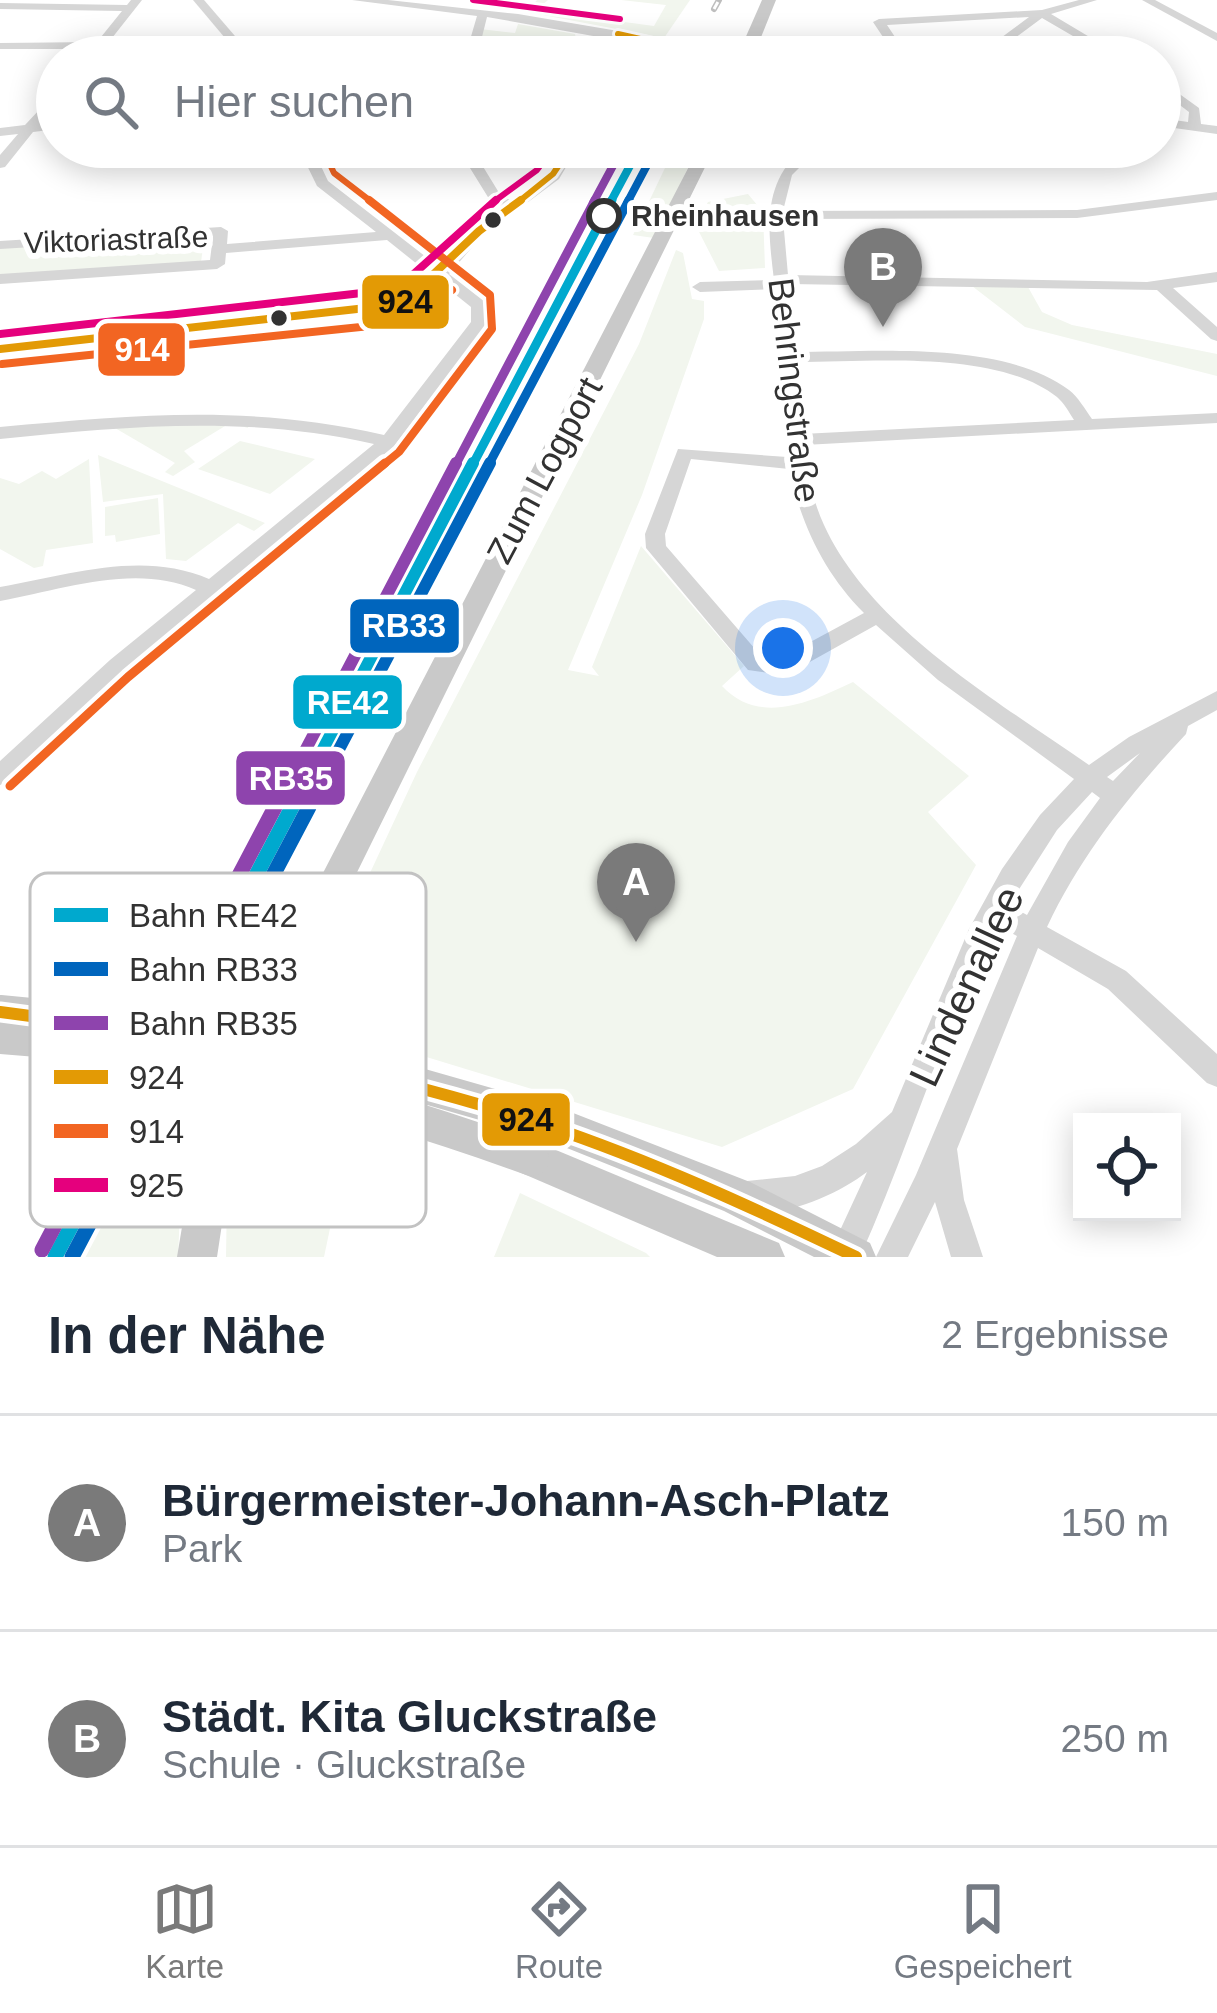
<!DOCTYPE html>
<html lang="de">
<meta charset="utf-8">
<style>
body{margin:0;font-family:Arial,sans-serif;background:#f2f2f3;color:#1f2937}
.controls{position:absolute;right:36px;bottom:36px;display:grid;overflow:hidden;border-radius:0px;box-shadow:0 6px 30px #0003}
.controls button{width:108px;height:108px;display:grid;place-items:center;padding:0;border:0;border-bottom:3px solid #e0e1e3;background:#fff;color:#1f2937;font:60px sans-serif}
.you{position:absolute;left:783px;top:648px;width:42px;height:42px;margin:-30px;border:9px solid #fff;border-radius:50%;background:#1a73e8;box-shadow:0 0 0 18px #1a73e833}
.badge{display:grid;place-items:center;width:78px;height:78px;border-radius:50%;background:#7a7a7a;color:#fff;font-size:39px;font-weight:700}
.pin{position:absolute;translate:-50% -99px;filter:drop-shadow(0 3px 6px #0008)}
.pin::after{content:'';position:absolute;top:63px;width:42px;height:36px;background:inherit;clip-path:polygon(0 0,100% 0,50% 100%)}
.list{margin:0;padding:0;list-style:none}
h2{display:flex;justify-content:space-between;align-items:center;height:156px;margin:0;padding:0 48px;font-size:51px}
h2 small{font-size:39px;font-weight:400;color:#747a83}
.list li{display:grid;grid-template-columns:78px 1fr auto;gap:36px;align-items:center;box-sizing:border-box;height:216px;padding:0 48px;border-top:3px solid #e0e1e3}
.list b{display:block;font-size:45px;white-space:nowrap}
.list p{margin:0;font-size:39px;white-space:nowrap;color:#747a83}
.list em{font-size:39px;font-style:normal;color:#747a83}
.icon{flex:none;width:66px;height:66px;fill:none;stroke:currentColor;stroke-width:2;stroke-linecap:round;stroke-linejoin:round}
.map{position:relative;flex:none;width:1217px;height:1257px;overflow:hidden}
.search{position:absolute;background:#fff;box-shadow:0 6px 30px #0003;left:36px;right:36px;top:36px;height:132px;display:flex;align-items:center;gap:30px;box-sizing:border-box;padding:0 42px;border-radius:66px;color:#747a83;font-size:45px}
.sheet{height:588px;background:#fff}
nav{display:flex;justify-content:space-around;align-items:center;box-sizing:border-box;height:168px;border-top:3px solid #e0e1e3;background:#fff;font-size:33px;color:#747a83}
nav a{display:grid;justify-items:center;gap:6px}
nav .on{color:#7a7a7a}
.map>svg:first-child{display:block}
.green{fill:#f2f6ee}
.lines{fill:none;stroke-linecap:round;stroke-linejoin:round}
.minor{fill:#d6d6d6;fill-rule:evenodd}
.major{fill:#c9c9c9;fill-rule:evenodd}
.rail-casing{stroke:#bebebe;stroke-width:6}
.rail{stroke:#fff;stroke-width:3;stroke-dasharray:8;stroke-linecap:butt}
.major-bridge{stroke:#c9c9c9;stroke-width:34}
.bus-1-far2-casing{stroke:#fff;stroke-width:12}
.bus-1-far1-casing{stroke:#fff;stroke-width:15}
.bus-1-casing{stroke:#fff;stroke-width:21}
.bus-2-far2-casing{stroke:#fff;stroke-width:12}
.bus-2-far1-casing{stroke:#fff;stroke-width:15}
.bus-2-casing{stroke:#fff;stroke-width:18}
.bus-3-far1-casing{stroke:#fff;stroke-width:12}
.bus-3-casing{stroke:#fff;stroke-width:15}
.bus-1-far2{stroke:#e39a05;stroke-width:6}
.bus-1-far1{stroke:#e39a05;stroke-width:8}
.bus-1{stroke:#e39a05;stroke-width:12}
.bus-2-far2{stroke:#f26522;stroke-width:6}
.bus-2-far1{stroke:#f26522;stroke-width:8}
.bus-2{stroke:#f26522;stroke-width:9}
.bus-3-far1{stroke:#e5007d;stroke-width:6}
.bus-3{stroke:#e5007d;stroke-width:8}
.rail-1-far3-casing{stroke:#fff;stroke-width:14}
.rail-1-far2-casing{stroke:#fff;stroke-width:16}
.rail-1-far1-casing{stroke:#fff;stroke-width:21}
.rail-1-casing{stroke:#fff;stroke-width:24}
.rail-2-far3-casing{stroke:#fff;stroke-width:14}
.rail-2-far2-casing{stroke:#fff;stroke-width:16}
.rail-2-far1-casing{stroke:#fff;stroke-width:21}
.rail-2-casing{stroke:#fff;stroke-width:24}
.rail-3-far3-casing{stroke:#fff;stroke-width:14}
.rail-3-far2-casing{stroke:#fff;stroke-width:16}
.rail-3-far1-casing{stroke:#fff;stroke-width:21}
.rail-3-casing{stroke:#fff;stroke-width:24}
.rail-1-far3{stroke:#00a9ce;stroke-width:8}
.rail-1-far2{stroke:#00a9ce;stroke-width:9}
.rail-1-far1{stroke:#00a9ce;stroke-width:12}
.rail-1{stroke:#00a9ce;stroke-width:15}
.rail-2-far3{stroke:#0065bd;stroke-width:8}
.rail-2-far2{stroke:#0065bd;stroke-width:9}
.rail-2-far1{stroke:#0065bd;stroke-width:12}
.rail-2{stroke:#0065bd;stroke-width:15}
.rail-3-far3{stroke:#8e44ad;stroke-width:8}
.rail-3-far2{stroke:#8e44ad;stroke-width:9}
.rail-3-far1{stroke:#8e44ad;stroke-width:12}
.rail-3{stroke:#8e44ad;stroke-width:15}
.stop-dot{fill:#fff;stroke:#323232;stroke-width:6}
.bus-dot{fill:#323232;stroke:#fff;stroke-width:4.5}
.labels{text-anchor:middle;stroke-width:12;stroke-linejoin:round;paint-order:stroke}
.far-stop-label{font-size:30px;font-weight:bold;fill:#323232;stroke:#fff;text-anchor:start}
.far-street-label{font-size:30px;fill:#323232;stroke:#fff}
.street-label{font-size:36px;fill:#323232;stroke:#fff}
.near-street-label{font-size:42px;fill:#323232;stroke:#fff}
.key{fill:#fff;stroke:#c2c2c2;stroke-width:3}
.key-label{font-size:33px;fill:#323232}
.line-badge{stroke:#fff;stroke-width:4.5}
.badge-label{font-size:33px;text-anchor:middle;font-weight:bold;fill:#fff}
.pale-badge-label{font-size:33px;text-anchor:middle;font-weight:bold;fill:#111}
</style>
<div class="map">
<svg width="1217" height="1257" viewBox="0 0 1217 1257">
<rect width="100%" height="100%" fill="#fff"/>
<!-- green -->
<g class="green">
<path d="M537 0H548L536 10 654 26 666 5 621 0H690L664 38 527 12Z"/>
<path d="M518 24 575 34 580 57H505L508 52 476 49 480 29 515 33Z"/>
<path d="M675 147H698L654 238 633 235Z"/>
<path d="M748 194 763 212 765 268 719 271 695 224 708 202Z"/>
<path d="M205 233 201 262 0 277V247Z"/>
<path d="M676 250 683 253 692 299 704 301V319L642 495 568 670 599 676 592 667 641 546 744 666 722 686C759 726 811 702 853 682L969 776 928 812 976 865 853 1089 722 1147 302 1019 417 772 639 344Z"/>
<path d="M972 286 1028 287 1042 312 1072 325 1217 354V376L1025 327Z"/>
<path d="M234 420 247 421 248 428 230 423 184 451 195 462 173 476 165 472 175 463 115 428Z"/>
<path d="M240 441 315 459 270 494 198 469Z"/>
<path d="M98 455 265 523 254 531 238 523 186 561 166 559 163 494 103 502Z"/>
<path d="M89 459 93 543 46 550 43 566 34 568 0 549V478L19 484 42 471 56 479Z"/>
<path d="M158 498 160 534 116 542 115 535 105 536V507Z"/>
<path d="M248 1109 351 1128 324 1257H226L227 1193Z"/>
<path d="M520 1193 646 1253 650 1257H494Z"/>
<path d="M100 1199 180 1212 178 1257H70Z"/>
</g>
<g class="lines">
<!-- minor -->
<g class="minor">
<path d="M131 0H142L97 57 86 55 91 49H0V43L97 42 122 11 0 9V3L127 5Z"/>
<path d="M193 0H204L253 57H241Z"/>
<path d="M352 0H388L518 14 618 31 726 57H702L620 41 611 57H599L610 39 487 17 477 57H465L477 16Z"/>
<path d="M1079 0H1097L1051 14 1123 57H1109L1042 18 989 57H975L1029 17 887 25 901 46 896 57H884L889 46 873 22 879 19 1042 10Z"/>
<path d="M1142 0H1155L1217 33V41Z"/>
<path d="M1160 80 1199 108 1201 124 1217 126V134L1160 126V118L1188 122 1189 112 1160 90Z"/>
<path d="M57 91V103L40 123 57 121V129L33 132 5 167 0 168V155L18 134 0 136V128L25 125Z"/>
<path d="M1160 144 1163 147 1156 151 1010 158 989 147 1012 150 1160 147Z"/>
<path d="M298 147H312L328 181 439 267 471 231 503 207 491 202 457 147H471L501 196 513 201 549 173 564 147H578L559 179 481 237 449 274 485 302 487 322 394 446 126 672 8 782 0 785V761L110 660 196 590C135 563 62 590 0 601V587C69 575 142 550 209 579L374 444C248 415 127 426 0 439V427C138 415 246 404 384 435L471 322V307L441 283 422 299 402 309 0 354V344L398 300 432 276 387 240 226 253 225 264 217 269 0 284V274L210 260 213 236 0 249V241L221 227 228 231 227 244 376 232 317 186Z"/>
<path d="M805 147H820L792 175 783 211 1077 210 1217 192V200L1077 218 783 219 788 275 1147 282 1217 272V282L1173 288 1217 327V341L1211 339 1157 290 790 284 795 352C874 352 1002 340 1069 390 1078 397 1085 409 1092 419L1217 413V423L804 445C808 471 812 500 824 525 871 628 999 702 1089 765L1129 737 1217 691V710L1188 726 1186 734C1131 793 1082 853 1047 927L1126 971 1217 1054V1087L1207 1083 1108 989 1038 948 957 1149 964 1200 983 1257H951L935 1202 908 1257H876L916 1175 1017 936 998 926C942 1031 909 1148 860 1257H832L830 1252 867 1172C835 1196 776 1223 736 1207L732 1196 736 1185 747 1181 795 1176 822 1166 856 1144 892 1112 969 929 1002 869 1040 815 1074 779 938 680 876 625 790 673 782 675 748 670 646 548 645 534 678 449 787 457 774 289 700 292 692 287 700 282 774 280C768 230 761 182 805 147ZM796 362C870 362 996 349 1057 397 1064 403 1069 412 1074 420L802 434ZM691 459 789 469C801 524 824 573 864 613L779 659 762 657 666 546 665 534ZM1140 753 1113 781 1107 777ZM1092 792 1100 798 1068 842 1027 915 1009 905 1057 830Z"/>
</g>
<!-- major -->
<g class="major">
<path d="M762 0H776L753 57H737Z"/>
<path d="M699 147H715L291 1006 236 1132 217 1257H177L198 1131 266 983Z"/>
<path d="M545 1102 750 1182 870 1243 876 1257H814L724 1211 532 1134 526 1121 532 1108Z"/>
<path d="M532 1140 779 1243 785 1257H717L519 1172 513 1159 519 1146Z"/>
</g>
<!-- rail casing -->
<g class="rail-casing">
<g id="rail">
<path d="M714 9 719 0"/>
<path d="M688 54 693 46"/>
</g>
</g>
<!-- rail -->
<use href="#rail" class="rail"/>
<!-- major-bridge -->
<g class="major-bridge">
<path d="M0 1012 155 1027 311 1054 545 1121"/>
<path d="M0 1037C185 1050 358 1096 532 1159"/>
</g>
<!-- bus-1-far2 casing -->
<g class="bus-1-far2-casing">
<g id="bus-1-far2">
<path d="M618 34 720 57"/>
<path d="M517 203 553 174 571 147"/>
</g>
</g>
<!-- bus-1-far1 casing -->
<g class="bus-1-far1-casing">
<path id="bus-1-far1" d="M0 349 402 304 479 231 521 200"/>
</g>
<!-- bus-1 casing -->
<g class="bus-1-casing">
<path id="bus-1" d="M0 1012C184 1036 368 1066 545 1125 652 1161 754 1208 856 1257"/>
</g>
<!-- bus-2-far2 casing -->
<g class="bus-2-far2-casing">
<path id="bus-2-far2" d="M322 147 334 173 373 203"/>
</g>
<!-- bus-2-far1 casing -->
<g class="bus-2-far1-casing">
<g id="bus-2-far1">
<path d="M369 200 490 295 492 329 399 452 382 466"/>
<path d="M2 364 380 325 409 317 452 290"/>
</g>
</g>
<!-- bus-2 casing -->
<g class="bus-2-casing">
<path id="bus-2" d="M10 786 128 677 385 463"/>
</g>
<!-- bus-3-far1 casing -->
<g class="bus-3-far1-casing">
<g id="bus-3-far1">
<path d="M473 0 620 19"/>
<path d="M492 203 537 170 554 147"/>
</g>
</g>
<!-- bus-3 casing -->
<g class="bus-3-casing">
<path id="bus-3" d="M0 334 397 289 496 200"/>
</g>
<!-- bus-1-far2 -->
<use href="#bus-1-far2" class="bus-1-far2"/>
<!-- bus-1-far1 -->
<use href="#bus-1-far1" class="bus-1-far1"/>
<!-- bus-1 -->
<use href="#bus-1" class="bus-1"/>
<!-- bus-2-far2 -->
<use href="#bus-2-far2" class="bus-2-far2"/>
<!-- bus-2-far1 -->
<use href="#bus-2-far1" class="bus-2-far1"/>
<!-- bus-2 -->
<use href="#bus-2" class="bus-2"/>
<!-- bus-3-far1 -->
<use href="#bus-3-far1" class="bus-3-far1"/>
<!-- bus-3 -->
<use href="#bus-3" class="bus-3"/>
<!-- rail-1-far3 casing -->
<g class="rail-1-far3-casing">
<path id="rail-1-far3" d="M610 203 640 147"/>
</g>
<!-- rail-1-far2 casing -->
<g class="rail-1-far2-casing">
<path id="rail-1-far2" d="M472 466 612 200"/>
</g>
<!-- rail-1-far1 casing -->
<g class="rail-1-far1-casing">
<path id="rail-1-far1" d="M291 810 473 463"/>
</g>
<!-- rail-1 casing -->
<g class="rail-1-casing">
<path id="rail-1" d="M55 1257 292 807"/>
</g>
<!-- rail-2-far3 casing -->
<g class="rail-2-far3-casing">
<path id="rail-2-far3" d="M627 203 653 154"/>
</g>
<!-- rail-2-far2 casing -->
<g class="rail-2-far2-casing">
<path id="rail-2-far2" d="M488 466 629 200"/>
</g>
<!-- rail-2-far1 casing -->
<g class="rail-2-far1-casing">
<path id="rail-2-far1" d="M307 810 490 463"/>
</g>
<!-- rail-2 casing -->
<g class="rail-2-casing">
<path id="rail-2" d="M72 1257 309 807"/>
</g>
<!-- rail-3-far3 casing -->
<g class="rail-3-far3-casing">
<path id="rail-3-far3" d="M593 203 623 147"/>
</g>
<!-- rail-3-far2 casing -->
<g class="rail-3-far2-casing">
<path id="rail-3-far2" d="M455 466 595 200"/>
</g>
<!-- rail-3-far1 casing -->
<g class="rail-3-far1-casing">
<path id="rail-3-far1" d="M274 810 456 463"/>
</g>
<!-- rail-3 casing -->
<g class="rail-3-casing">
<path id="rail-3" d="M42 1250 275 807"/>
</g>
<!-- rail-1-far3 -->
<use href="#rail-1-far3" class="rail-1-far3"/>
<!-- rail-1-far2 -->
<use href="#rail-1-far2" class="rail-1-far2"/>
<!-- rail-1-far1 -->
<use href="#rail-1-far1" class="rail-1-far1"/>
<!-- rail-1 -->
<use href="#rail-1" class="rail-1"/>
<!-- rail-2-far3 -->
<use href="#rail-2-far3" class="rail-2-far3"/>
<!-- rail-2-far2 -->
<use href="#rail-2-far2" class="rail-2-far2"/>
<!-- rail-2-far1 -->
<use href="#rail-2-far1" class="rail-2-far1"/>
<!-- rail-2 -->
<use href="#rail-2" class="rail-2"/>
<!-- rail-3-far3 -->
<use href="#rail-3-far3" class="rail-3-far3"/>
<!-- rail-3-far2 -->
<use href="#rail-3-far2" class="rail-3-far2"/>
<!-- rail-3-far1 -->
<use href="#rail-3-far1" class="rail-3-far1"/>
<!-- rail-3 -->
<use href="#rail-3" class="rail-3"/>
</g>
<!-- markers -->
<circle class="stop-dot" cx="604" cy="216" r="15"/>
<g class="bus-dot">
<circle cx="493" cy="220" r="10"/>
<circle cx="279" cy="318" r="10"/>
</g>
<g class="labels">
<!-- far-stop labels -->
<g class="far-stop-label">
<text x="631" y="226">Rheinhausen</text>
</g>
<!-- far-street labels -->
<g class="far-street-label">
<text transform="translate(116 240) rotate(-2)" y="10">Viktoriastraße</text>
</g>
<!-- street labels -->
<g class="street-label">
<text transform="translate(795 390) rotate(83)" y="13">Behringstraße</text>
<text transform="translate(544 470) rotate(-62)" y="13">Zum Logport</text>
</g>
<!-- near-street labels -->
<g class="near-street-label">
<text transform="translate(966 986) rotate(-65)" y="15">Lindenallee</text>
</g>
</g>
<!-- legend -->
<rect x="30" y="873" width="396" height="354" rx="18" class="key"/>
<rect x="54" y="908" width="54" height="14" fill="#00a9ce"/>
<rect x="54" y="962" width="54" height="14" fill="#0065bd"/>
<rect x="54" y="1016" width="54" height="14" fill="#8e44ad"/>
<rect x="54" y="1070" width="54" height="14" fill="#e39a05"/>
<rect x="54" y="1124" width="54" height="14" fill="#f26522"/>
<rect x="54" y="1178" width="54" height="14" fill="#e5007d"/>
<g class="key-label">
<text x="129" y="927">Bahn RE42</text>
<text x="129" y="981">Bahn RB33</text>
<text x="129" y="1035">Bahn RB35</text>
<text x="129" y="1089">924</text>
<text x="129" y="1143">914</text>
<text x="129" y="1197">925</text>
</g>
<g class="line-badge">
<rect x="360" y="273" width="91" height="58" rx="12" fill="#e39a05"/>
<rect x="96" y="321" width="91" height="57" rx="12" fill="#f26522"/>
<rect x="348" y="597" width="113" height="58" rx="12" fill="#0065bd"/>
<rect x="291" y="673" width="113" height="58" rx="12" fill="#00a9ce"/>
<rect x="234" y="749" width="113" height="58" rx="12" fill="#8e44ad"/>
<rect x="480" y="1091" width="92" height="57" rx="12" fill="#e39a05"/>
</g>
<g class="badge-label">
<text x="142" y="361">914</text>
<text x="404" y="637">RB33</text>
<text x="348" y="714">RE42</text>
<text x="291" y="790">RB35</text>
</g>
<g class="pale-badge-label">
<text x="405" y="313">924</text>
<text x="526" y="1131">924</text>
</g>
</svg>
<div class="controls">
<button><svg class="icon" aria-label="locate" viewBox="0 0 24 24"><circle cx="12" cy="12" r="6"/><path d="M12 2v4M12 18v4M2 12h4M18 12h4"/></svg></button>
</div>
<div class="you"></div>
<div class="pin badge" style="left:636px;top:942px">A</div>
<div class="pin badge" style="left:883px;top:327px">B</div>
<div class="search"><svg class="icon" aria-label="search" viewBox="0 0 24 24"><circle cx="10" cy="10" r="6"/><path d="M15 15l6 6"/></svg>Hier suchen</div>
</div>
<section class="sheet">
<h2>In der Nähe<small>2 Ergebnisse</small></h2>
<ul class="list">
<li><span class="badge">A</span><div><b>Bürgermeister-Johann-Asch-Platz</b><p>Park</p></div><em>150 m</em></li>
<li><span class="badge">B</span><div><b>Städt. Kita Gluckstraße</b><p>Schule · Gluckstraße</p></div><em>250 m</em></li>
</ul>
</section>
<nav>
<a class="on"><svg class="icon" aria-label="map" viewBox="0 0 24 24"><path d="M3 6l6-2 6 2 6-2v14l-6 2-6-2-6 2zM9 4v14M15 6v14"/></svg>Karte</a>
<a><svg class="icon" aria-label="directions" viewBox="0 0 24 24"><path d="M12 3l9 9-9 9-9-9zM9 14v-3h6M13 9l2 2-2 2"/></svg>Route</a>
<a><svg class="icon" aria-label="saved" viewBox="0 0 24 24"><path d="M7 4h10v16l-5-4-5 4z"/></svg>Gespeichert</a>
</nav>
